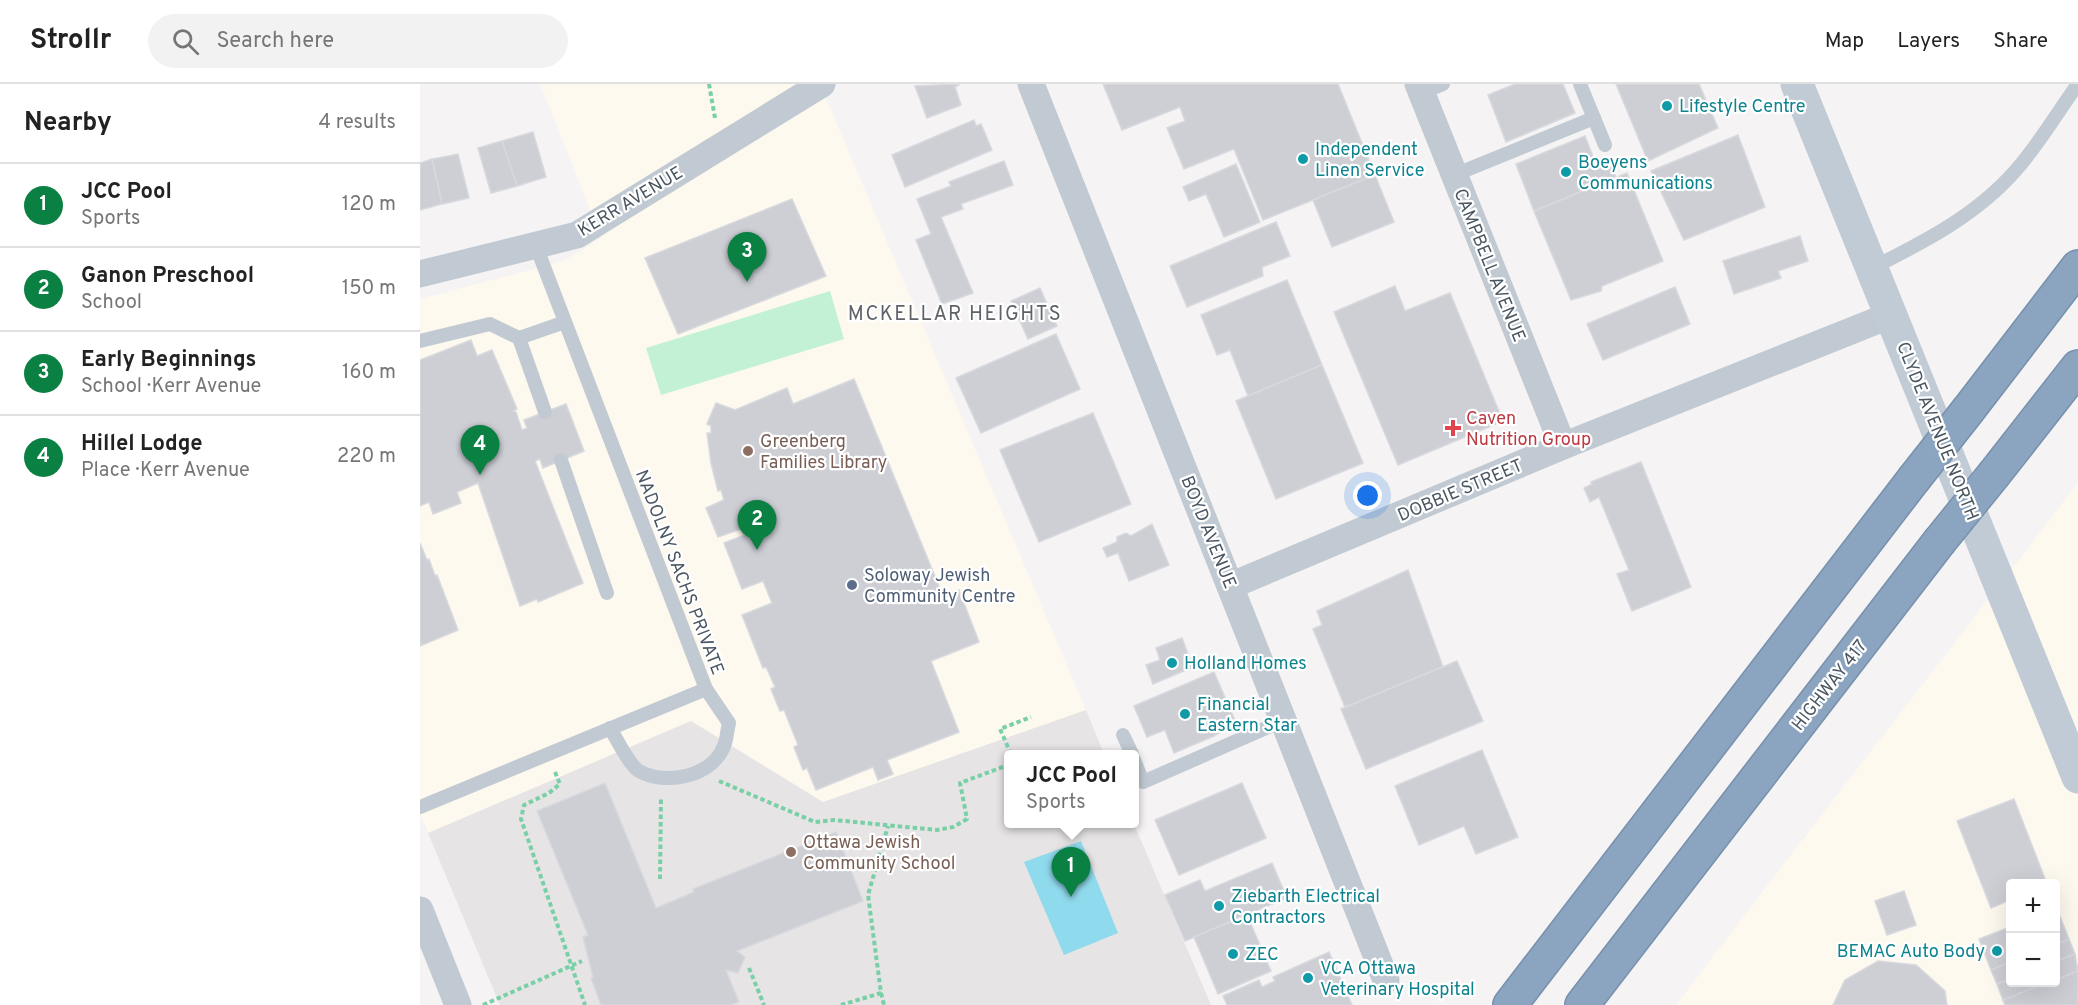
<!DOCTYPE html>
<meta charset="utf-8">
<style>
body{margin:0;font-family:Overpass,sans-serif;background:#f2f2f2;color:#222}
.controls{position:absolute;right:18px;bottom:18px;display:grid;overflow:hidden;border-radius:6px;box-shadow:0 6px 24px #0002}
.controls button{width:54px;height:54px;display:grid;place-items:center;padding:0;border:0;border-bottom:2px solid #e0e0e0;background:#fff;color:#222;font:30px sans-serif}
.you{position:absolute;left:948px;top:412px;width:21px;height:21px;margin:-15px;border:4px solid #fff;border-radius:50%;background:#1a73e8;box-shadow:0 0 0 9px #1a73e833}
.badge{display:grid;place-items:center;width:39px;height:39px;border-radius:50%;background:#0b8043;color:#fff;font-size:20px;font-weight:700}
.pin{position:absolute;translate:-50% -50px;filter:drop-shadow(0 2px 3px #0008)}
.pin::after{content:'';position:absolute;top:32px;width:21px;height:18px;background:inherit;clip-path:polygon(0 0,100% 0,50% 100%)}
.popup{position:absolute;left:584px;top:666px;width:135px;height:78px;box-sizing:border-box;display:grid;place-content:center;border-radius:6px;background:#fff;filter:drop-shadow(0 2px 4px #0005);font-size:20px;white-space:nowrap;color:#767676}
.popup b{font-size:22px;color:#222}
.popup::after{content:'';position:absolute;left:50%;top:100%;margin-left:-12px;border:12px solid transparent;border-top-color:#fff}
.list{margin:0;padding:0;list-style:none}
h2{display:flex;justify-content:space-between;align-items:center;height:78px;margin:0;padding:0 24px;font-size:26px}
h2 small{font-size:20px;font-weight:400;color:#767676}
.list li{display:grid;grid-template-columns:39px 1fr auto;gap:18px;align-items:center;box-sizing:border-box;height:84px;padding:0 24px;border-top:2px solid #e0e0e0}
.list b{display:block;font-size:22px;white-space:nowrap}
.list p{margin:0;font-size:20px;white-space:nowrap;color:#767676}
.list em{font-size:20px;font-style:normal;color:#767676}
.icon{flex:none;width:33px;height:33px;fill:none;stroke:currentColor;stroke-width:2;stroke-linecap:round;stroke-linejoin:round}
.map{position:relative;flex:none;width:1658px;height:921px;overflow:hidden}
header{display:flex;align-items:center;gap:36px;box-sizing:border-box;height:84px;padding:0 30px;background:#fff;border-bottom:2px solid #e0e0e0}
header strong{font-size:28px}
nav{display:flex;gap:33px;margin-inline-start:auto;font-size:21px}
.search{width:420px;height:54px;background:#f2f2f2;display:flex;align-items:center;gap:15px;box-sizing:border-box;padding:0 21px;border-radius:33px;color:#767676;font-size:22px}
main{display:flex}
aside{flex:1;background:#fff}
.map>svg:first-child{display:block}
.commercial{fill:#fdf9ef;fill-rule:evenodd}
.education{fill:#e6e4e5}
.green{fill:#c3f1d5}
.water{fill:#90daee}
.building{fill:#cdcfd5;stroke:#d7d9de;stroke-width:1.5}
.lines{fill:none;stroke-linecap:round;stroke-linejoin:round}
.highway-casing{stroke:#7690ad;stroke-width:36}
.path{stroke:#7ad0a6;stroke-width:4;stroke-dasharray:4.5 3;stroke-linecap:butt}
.lane{stroke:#c1cad2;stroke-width:14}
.street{stroke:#c1cad2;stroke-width:27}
.secondary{stroke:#c1cbd6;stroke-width:33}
.highway{stroke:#8ba5c1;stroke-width:33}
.highway-bridge-casing{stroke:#7690ad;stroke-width:36;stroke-linecap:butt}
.highway-bridge{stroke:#8ba5c1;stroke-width:33}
.culture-dot{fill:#0f9aa8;stroke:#fff;stroke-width:2}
.health-dot{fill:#e0444e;stroke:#fff;stroke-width:2}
.education-dot{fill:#8d6e63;stroke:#fff;stroke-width:2}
.service-dot{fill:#5c6f8a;stroke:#fff;stroke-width:2}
.labels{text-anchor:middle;stroke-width:4.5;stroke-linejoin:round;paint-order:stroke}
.culture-label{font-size:18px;fill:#0d838f;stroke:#fff;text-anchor:start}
.street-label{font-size:18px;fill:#4a5661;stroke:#fff}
.health-label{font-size:18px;fill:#be3a42;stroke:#fff;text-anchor:start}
.education-label{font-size:18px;fill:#785e54;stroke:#fff;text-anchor:start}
.service-label{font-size:18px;fill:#4e5e75;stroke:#fff;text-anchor:start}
.neighbourhood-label{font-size:20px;letter-spacing:1.5px;fill:#5f6368;stroke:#fff}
</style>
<header>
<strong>Strollr</strong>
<div class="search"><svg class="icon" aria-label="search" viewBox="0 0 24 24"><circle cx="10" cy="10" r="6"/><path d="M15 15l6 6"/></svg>Search here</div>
<nav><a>Map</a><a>Layers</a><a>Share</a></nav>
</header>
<main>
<aside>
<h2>Nearby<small>4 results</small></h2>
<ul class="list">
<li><span class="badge">1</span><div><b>JCC Pool</b><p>Sports</p></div><em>120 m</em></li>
<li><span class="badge">2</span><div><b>Ganon Preschool</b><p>School</p></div><em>150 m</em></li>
<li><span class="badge">3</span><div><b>Early Beginnings</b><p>School · Kerr Avenue</p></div><em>160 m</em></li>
<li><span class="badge">4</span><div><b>Hillel Lodge</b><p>Place · Kerr Avenue</p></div><em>220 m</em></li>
</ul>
</aside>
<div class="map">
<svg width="1658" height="921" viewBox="0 0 1658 921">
<rect width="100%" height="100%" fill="#f5f3f3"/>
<!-- commercial -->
<g class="commercial">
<path d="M120 0H400L666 626 403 719 271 637 8 749 0 729V215L144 177 181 154Z"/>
<path d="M1658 399V921H1256L1336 816ZM1590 800H1636V898H1590Z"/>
</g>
<!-- education -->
<path class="education" d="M666 626 684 670H588V740H714L791 921H80L8 749 271 637 403 718Z"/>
<!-- green -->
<path class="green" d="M410 207 424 255 241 311 226 264Z"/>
<!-- water -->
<path class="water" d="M661 757 698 849 644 871 604 778Z"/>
<!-- building -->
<g class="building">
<path d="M540 0 535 3 541 21 507 34 495 2Z"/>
<path d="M683 0H918L955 91 843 136 814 65 764 85 747 44 765 37 760 23 702 46Z"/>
<path d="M1095 0H1143L1155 29 1086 58 1068 11Z"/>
<path d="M1196 0H1279L1298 44 1228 77Z"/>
<path d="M554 36 556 42 561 40 572 66 485 103 472 71Z"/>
<path d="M113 48 126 93 97 102 82 57Z"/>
<path d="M1318 51 1345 123 1264 156 1231 87Z"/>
<path d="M1165 52 1177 83 1189 78 1196 93 1114 127 1096 80Z"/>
<path d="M82 57 97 102 71 109 58 64Z"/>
<path d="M38 70 49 114 22 120 12 75Z"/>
<path d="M12 75 22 120 0 126V79Z"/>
<path d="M584 77 593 101 541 120 543 125 521 133 553 209 522 220 496 156 511 150 497 115 531 102 529 98Z"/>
<path d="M816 80 840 138 804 153 786 110 769 117 763 103Z"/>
<path d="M1207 89 1243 177 1182 202 1181 207 1151 216 1114 127Z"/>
<path d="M955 91 974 138 912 163 893 116Z"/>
<path d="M372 115 406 192 258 250 225 174Z"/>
<path d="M856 138 870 172 842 183 843 192 767 223 750 182Z"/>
<path d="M1380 152 1388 177 1358 187 1361 194 1314 210 1303 177Z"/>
<path d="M867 196 902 281 828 312 810 266 797 271 781 231Z"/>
<path d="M975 202 985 227 1030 209 1083 337 978 381 914 228Z"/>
<path d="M1255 203 1270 240 1183 276 1167 240Z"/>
<path d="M620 204 637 242 608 255 591 217Z"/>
<path d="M636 250 660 305 561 349 536 294Z"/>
<path d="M51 256 57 272 72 266 97 325 93 327 96 328 102 346 107 344 104 336 146 320 164 367 123 384 120 375 115 377 163 499 118 518 117 515 100 522 58 399 37 408 41 419 13 430 9 418 0 422V276Z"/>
<path d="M902 281 943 379 856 415 816 317Z"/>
<path d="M434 295 523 512 539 506 559 558 511 577 539 648 467 676 473 690 458 696 453 683 396 706 387 684 383 686 374 663 378 661 364 626 360 627 351 605 355 603 346 583 343 584 322 531 352 519 343 497 322 505 304 459 325 451 321 445 298 453 286 424 304 416 301 406 298 407 291 379 287 349H291V342L287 340 296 319 315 326 367 304 373 320Z"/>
<path d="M673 329 711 420 619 458 580 366Z"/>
<path d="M1221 378 1271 503 1212 527 1197 490 1209 486 1179 413 1170 418 1164 404 1172 400 1171 398Z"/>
<path d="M732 440 749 481 709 497 698 469 687 473 683 464 697 458V453L706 449 711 452Z"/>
<path d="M0 459 7 476 9 475 15 492 17 491 38 546 0 562Z"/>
<path d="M988 486 1023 583 925 623 893 545 902 541 897 527Z"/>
<path d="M762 554 773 583 733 600 726 581 740 576 736 564Z"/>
<path d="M1037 577 1063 637 946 685 921 625Z"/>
<path d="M794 588 816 639 794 652 754 669 745 646 727 653 714 622Z"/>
<path d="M1062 666 1098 753 1056 770 1044 742 999 761 975 702Z"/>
<path d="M185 699 236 824 274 808 273 805 416 748 443 817 317 867 325 873 318 889 306 886 319 918 311 921H181L171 894 173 893 163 853 168 851 117 727Z"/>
<path d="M822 699 846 754 759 791 735 736Z"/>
<path d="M1594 715 1627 800H1590V816L1571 824 1537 737Z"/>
<path d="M852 779 864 807 868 806 871 812 765 857 745 811 780 796 785 807Z"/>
<path d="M1484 807 1496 841 1467 851 1455 817Z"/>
<path d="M1637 825 1649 855 1636 861V826Z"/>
<path d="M827 831 851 887 798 910 774 853Z"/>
<path d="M1590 843V878L1571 886 1559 855Z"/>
<path d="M1649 855 1655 870 1636 877V861Z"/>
<path d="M909 868 932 921H807L803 912 839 896 842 903 855 897 853 893Z"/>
<path d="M1655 870 1658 887 1636 896V877Z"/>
<path d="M1458 877 1496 881 1525 907 1527 921H1413L1425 896Z"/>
<path d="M1590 878V895L1577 900 1571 886Z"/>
<path d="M1658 887V921H1585L1583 916 1628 898H1636V896Z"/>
<path d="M1590 895V898H1628L1583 916 1577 900Z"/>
</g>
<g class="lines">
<!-- highway casing -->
<g class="highway-casing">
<g id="highway">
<path d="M1549 325 1658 183"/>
<path d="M1575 389 1658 283"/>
<path d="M1090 921 1493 396"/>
<path d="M1162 921 1519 458"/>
</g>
</g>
<!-- path -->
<g class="path">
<path d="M289 0 295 34"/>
<path d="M591 670 580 645 611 633"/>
<path d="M135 688 140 700 129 709 104 721 101 735 165 921"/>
<path d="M299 697 395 738 414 736 517 746 533 743 547 735 540 699 588 681"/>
<path d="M240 795 241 713"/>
<path d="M329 884 344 921"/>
<path d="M461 909 464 921"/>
<path d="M63 921 162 877"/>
<path d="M421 921 461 909 448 811 468 742"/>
</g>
<!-- lane -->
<g class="lane">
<path d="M1160 0 1185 61"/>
<path d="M1001 9 1023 0"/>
<path d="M1034 91 1174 34"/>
<path d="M116 162 286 605 309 639C307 646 307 655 304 662 292 693 245 702 219 687 210 682 196 654 190 644"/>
<path d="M1452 184C1504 158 1557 131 1596 86 1619 60 1637 29 1658 0"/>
<path d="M99 254 125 328"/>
<path d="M0 257 70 240 99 254 145 238"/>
<path d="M141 376 187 509"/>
<path d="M703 651 712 670"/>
<path d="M714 676 723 698 862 637"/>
<path d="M0 723 286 605"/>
</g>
<!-- street -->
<g class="street">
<path d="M611 0 966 896"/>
<path d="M998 0 1143 362"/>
<path d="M0 190 157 151 402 0"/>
<path d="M810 502 1143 362 1471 231"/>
<path d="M0 826 38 921"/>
</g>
<!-- secondary -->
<path class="secondary" d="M1377 0 1658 693"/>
<!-- highway -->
<use href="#highway" class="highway"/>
<!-- highway-bridge casing -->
<g class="highway-bridge-casing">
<g id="highway-bridge">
<path d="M1493 396 1549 325"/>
<path d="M1519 458 1575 389"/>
</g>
</g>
<!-- highway-bridge -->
<use href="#highway-bridge" class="highway-bridge"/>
</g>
<!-- markers -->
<g class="culture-dot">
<circle cx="1247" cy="22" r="6"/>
<circle cx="883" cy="75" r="6"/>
<circle cx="1146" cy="88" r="6"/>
<circle cx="752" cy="579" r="6"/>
<circle cx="765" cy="630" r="6"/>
<circle cx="799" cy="822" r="6"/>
<circle cx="1577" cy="867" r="6"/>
<circle cx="813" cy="870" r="6"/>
<circle cx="888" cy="894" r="6"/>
</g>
<path class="health-dot" d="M1030 335h6v6h6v6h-6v6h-6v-6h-6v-6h6z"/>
<g class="education-dot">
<circle cx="328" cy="367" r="6"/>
<circle cx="371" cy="768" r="6"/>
</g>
<circle class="service-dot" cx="432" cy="501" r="6"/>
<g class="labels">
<!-- culture labels -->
<g class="culture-label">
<text x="1259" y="28">Lifestyle Centre</text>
<text x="895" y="71">Independent<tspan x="895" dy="21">Linen Service</tspan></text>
<text x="1158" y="84">Boeyens<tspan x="1158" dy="21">Communications</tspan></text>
<text x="764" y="585">Holland Homes</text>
<text x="777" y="626">Financial<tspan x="777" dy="21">Eastern Star</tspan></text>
<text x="811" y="818">Ziebarth Electrical<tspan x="811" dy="21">Contractors</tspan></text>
<text x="1565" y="873" text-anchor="end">BEMAC Auto Body</text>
<text x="825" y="876">ZEC</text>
<text x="900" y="890">VCA Ottawa<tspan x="900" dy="21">Veterinary Hospital</tspan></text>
</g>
<!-- street labels -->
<g class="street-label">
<text transform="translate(210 117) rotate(-31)" y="6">KERR AVENUE</text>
<text transform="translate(1070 181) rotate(68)" y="6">CAMPBELL AVENUE</text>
<text transform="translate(1518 347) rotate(68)" y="6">CLYDE AVENUE NORTH</text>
<text transform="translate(1040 406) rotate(-23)" y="6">DOBBIE STREET</text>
<text transform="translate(789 448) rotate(68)" y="6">BOYD AVENUE</text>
<text transform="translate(260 488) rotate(69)" y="6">NADOLNY SACHS PRIVATE</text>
<text transform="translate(1409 601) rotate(-52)" y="6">HIGHWAY 417</text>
</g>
<!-- health labels -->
<g class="health-label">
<text x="1046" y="340">Caven<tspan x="1046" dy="21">Nutrition Group</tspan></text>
</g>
<!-- education labels -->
<g class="education-label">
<text x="340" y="363">Greenberg<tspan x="340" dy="21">Families Library</tspan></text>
<text x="383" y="764">Ottawa Jewish<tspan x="383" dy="21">Community School</tspan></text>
</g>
<!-- service labels -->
<g class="service-label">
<text x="444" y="497">Soloway Jewish<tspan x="444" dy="21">Community Centre</tspan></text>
</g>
<!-- neighbourhood labels -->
<g class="neighbourhood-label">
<text x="535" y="236">MCKELLAR HEIGHTS</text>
</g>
</g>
</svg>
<div class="controls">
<button>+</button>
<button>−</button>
</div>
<div class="you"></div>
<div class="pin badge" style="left:651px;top:813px">1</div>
<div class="popup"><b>JCC Pool</b>Sports</div>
<div class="pin badge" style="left:337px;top:466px">2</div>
<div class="pin badge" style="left:327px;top:198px">3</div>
<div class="pin badge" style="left:60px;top:391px">4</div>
</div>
</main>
